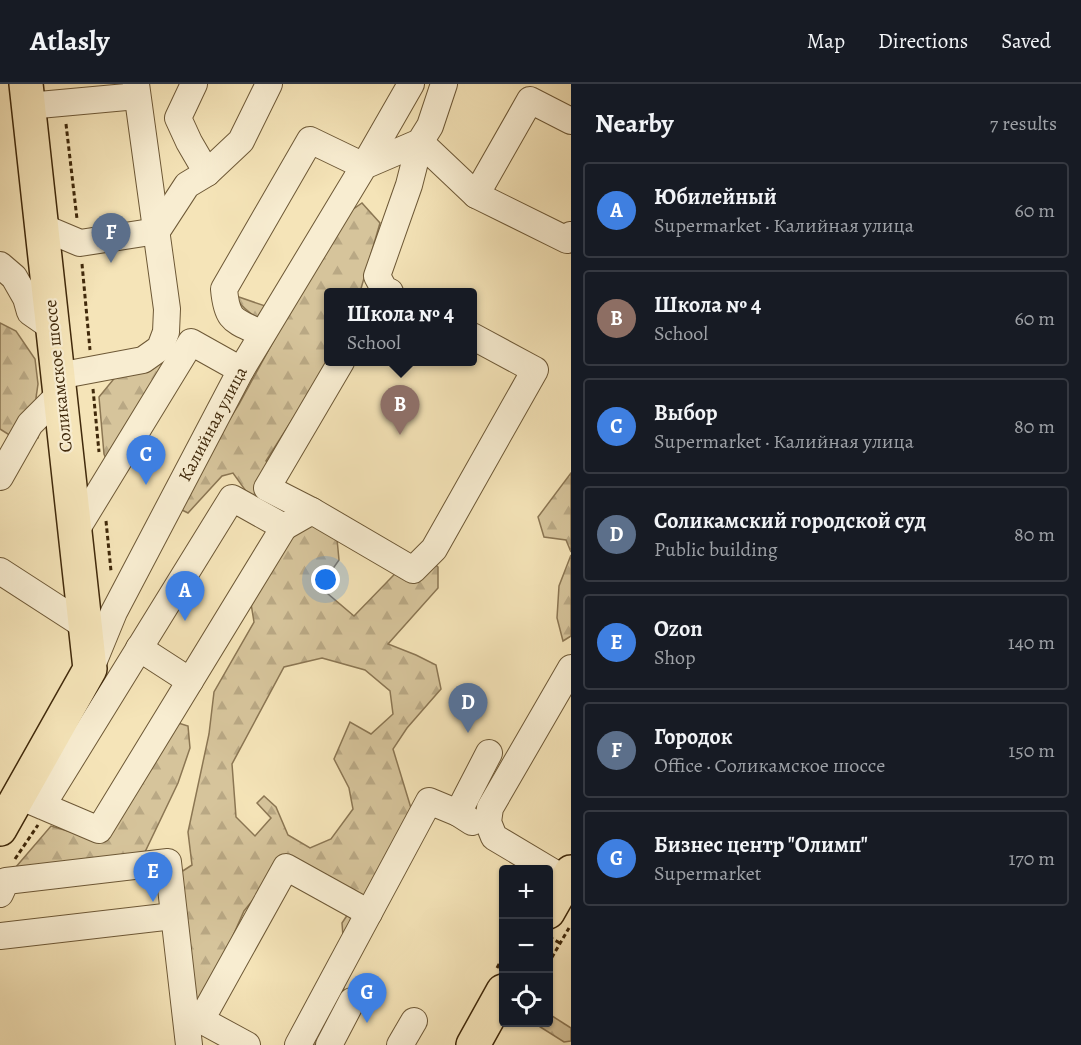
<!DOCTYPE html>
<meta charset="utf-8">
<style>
body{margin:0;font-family:Alegreya,serif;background:#242831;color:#f1f3f6}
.controls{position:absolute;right:18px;bottom:18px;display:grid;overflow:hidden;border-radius:6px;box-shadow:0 2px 4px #0004}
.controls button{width:54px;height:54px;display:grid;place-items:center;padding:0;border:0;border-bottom:2px solid #363941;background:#171b24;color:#f1f3f6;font:30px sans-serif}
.you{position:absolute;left:326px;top:496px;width:21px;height:21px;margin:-15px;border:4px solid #fff;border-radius:50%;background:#1a73e8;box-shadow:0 0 0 9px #1a73e833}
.badge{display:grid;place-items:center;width:39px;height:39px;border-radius:50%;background:#c59692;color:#fff;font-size:20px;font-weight:700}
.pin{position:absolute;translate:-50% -50px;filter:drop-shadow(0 2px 3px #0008)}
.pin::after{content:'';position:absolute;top:32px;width:21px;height:18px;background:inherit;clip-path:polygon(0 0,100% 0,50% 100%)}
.popup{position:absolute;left:324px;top:204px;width:153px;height:78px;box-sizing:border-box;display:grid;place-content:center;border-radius:6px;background:#171b24;filter:drop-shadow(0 2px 4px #0005);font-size:20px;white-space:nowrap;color:#9ea1a6}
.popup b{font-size:22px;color:#f1f3f6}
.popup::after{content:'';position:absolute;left:50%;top:100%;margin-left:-12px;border:12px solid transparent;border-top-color:#171b24}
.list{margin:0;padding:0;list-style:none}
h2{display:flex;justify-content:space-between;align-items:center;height:78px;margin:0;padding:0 24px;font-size:26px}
h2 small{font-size:20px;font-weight:400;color:#9ea1a6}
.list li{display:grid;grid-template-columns:39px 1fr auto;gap:18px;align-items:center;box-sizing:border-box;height:96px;margin:0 12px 12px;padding:0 12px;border:2px solid #363941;border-radius:6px}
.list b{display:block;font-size:22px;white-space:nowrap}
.list p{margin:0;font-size:20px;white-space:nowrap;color:#9ea1a6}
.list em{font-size:20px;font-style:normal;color:#9ea1a6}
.icon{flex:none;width:33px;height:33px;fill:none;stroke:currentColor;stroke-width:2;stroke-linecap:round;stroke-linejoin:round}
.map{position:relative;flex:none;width:571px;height:961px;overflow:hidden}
header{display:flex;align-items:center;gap:36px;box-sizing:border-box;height:84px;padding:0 30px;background:#171b24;border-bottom:2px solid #363941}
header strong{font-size:28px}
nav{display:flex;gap:33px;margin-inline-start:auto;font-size:21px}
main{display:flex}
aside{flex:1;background:#171b24}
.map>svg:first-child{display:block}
.forest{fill:url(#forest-firs);stroke:#8b7653;stroke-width:1.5;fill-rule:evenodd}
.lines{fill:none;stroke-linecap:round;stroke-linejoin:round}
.minor-casing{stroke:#6d5836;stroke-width:28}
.major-casing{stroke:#40290b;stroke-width:36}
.highway-casing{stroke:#40290b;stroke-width:36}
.path{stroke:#40290b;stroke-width:3;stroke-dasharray:4.5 3;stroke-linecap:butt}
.minor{stroke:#f8edd1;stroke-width:26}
.major{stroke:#f5e4b8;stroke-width:33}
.highway{stroke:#f5e4b8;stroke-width:33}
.labels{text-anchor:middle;stroke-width:4.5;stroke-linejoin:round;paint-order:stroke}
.street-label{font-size:18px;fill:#40290b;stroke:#f8edd1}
</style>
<header>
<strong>Atlasly</strong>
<nav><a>Map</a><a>Directions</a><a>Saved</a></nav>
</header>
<main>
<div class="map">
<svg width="571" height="961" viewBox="0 0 571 961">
<defs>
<pattern id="forest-firs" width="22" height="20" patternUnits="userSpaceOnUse" patternTransform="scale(1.5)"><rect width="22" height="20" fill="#d6c49b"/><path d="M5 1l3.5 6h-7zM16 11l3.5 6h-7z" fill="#b9a884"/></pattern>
</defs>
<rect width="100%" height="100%" fill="#f5e4b8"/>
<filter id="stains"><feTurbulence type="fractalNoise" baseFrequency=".00333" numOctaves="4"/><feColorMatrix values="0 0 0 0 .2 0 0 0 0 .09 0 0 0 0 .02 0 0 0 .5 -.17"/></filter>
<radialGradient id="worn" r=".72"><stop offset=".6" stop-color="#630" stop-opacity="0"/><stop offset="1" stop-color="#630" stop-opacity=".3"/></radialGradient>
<!-- forest -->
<g class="forest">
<path d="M362 119 380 139 360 208H328V278H329L266 377 284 396 302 436 337 455 339 476 320 503 354 532 419 465 438 483V504L388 560 416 571 436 581 441 605 407 644 393 665 414 734 348 885 340 921 318 961H304L345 879 342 839 360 812 284 778 244 827 201 924 193 954 178 790 192 781 188 748 209 650 214 608 254 538 248 501 274 446 233 389 222 392 188 429 180 425 181 413 239 320 279 247C266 239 241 227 236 212L268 223 352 126ZM322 574 365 586 390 607 393 630 371 650 350 638 334 675 349 704 353 725 331 755 310 764 288 751 276 723 264 712 257 719 271 734 255 752 236 733 232 680 284 583Z"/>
<path d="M0 239 16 247 35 275 38 300 36 314 42 336 38 354 22 359 0 345Z"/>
<path d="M158 274 178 285 107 377 104 370 99 313 117 291Z"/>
<path d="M571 389V468L566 456 544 453 538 433Z"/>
<path d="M571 471V552L563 557 557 534 559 502Z"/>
<path d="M172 637 188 642 190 664 178 699 144 770 15 784 51 742 102 757Z"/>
<path d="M549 930 571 944V957L564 958 534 939 548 938Z"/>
</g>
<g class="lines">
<!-- minor casing -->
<g class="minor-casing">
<g id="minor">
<path d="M194 0 178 34 189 58 207 89"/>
<path d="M28 22 137 12"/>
<path d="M476 111 530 16 571 37"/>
<path d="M42 143 80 159 157 147 187 101 207 89 241 57 269 0"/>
<path d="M0 181 14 193 26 214 30 228 53 244"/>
<path d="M390 208 384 205 377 192 409 101 420 58 476 111 567 156 571 151"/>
<path d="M262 250C235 236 227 239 224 205L310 56 364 82 411 0"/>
<path d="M58 292 143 276 160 264 166 248 167 225 136 0"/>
<path d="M0 393 30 340 60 310"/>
<path d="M312 427 267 404 341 278"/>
<path d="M284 443 312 427 413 486 434 465 535 286 472 252"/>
<path d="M75 448 191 258 241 286"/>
<path d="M0 487 85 542"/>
<path d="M139 564 190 597"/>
<path id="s1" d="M91 584 114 528 241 286 364 82 420 58 430 42 444 0"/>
<path d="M571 584 490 724 488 738 494 753 571 799"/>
<path d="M19 712 99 746 284 443 232 414 42 722"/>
<path d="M472 738 458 729 489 669"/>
<path d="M0 810 6 797 168 778 189 961"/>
<path d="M0 852 173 832"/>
<path d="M247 961 201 936 286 783 369 829"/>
<path d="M298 961 429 717 458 729"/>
<path d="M329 961 352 917"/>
<path d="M400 961 414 937"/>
</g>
</g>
<!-- major casing -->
<g class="major-casing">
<g id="major">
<path d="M548 828 571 788"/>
<path d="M473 961 503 907"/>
</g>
</g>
<!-- highway casing -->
<g class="highway-casing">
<path id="highway" d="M0 745 90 585 26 0"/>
</g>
<!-- path -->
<g class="path">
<path d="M66 40 77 135"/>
<path d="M82 180 90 266"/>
<path d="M93 305 99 368"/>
<path d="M106 437 111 487"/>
<path d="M15 775 38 741"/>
<path d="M549 853 560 859"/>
<path d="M548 880 569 844"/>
<path d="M497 884 503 873"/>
</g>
<!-- minor -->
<use href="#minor" class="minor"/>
<!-- major -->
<use href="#major" class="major"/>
<!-- highway -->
<use href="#highway" class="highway"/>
</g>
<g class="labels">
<!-- street labels -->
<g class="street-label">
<text transform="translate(58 292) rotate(-96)" y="6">Соликамское шоссе</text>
<text dy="6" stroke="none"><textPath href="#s1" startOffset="273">Калийная улица</textPath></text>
</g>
</g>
<rect width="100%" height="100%" filter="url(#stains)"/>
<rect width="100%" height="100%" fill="url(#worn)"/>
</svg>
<div class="controls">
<button>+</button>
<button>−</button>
<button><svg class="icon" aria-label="locate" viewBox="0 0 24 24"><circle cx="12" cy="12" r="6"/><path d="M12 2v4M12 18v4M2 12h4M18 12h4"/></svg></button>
</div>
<div class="you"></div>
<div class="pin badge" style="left:185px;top:537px;background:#3f7fe0">A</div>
<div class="pin badge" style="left:400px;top:351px;background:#8d6e63">B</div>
<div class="popup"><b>Школа № 4</b>School</div>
<div class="pin badge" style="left:146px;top:401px;background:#3f7fe0">C</div>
<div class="pin badge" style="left:468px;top:649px;background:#5c6f8a">D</div>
<div class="pin badge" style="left:153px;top:818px;background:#3f7fe0">E</div>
<div class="pin badge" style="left:111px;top:179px;background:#5c6f8a">F</div>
<div class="pin badge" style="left:367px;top:939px;background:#3f7fe0">G</div>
</div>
<aside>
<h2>Nearby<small>7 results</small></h2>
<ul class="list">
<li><span class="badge" style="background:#3f7fe0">A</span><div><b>Юбилейный</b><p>Supermarket · Калийная улица</p></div><em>60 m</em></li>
<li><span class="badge" style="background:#8d6e63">B</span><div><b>Школа № 4</b><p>School</p></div><em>60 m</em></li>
<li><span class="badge" style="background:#3f7fe0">C</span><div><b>Выбор</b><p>Supermarket · Калийная улица</p></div><em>80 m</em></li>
<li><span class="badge" style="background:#5c6f8a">D</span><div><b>Соликамский городской суд</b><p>Public building</p></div><em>80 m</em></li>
<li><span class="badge" style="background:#3f7fe0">E</span><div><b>Ozon</b><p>Shop</p></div><em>140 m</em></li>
<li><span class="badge" style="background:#5c6f8a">F</span><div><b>Городок</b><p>Office · Соликамское шоссе</p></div><em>150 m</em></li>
<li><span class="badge" style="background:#3f7fe0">G</span><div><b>Бизнес центр &quot;Олимп&quot;</b><p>Supermarket</p></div><em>170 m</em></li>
</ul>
</aside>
</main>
